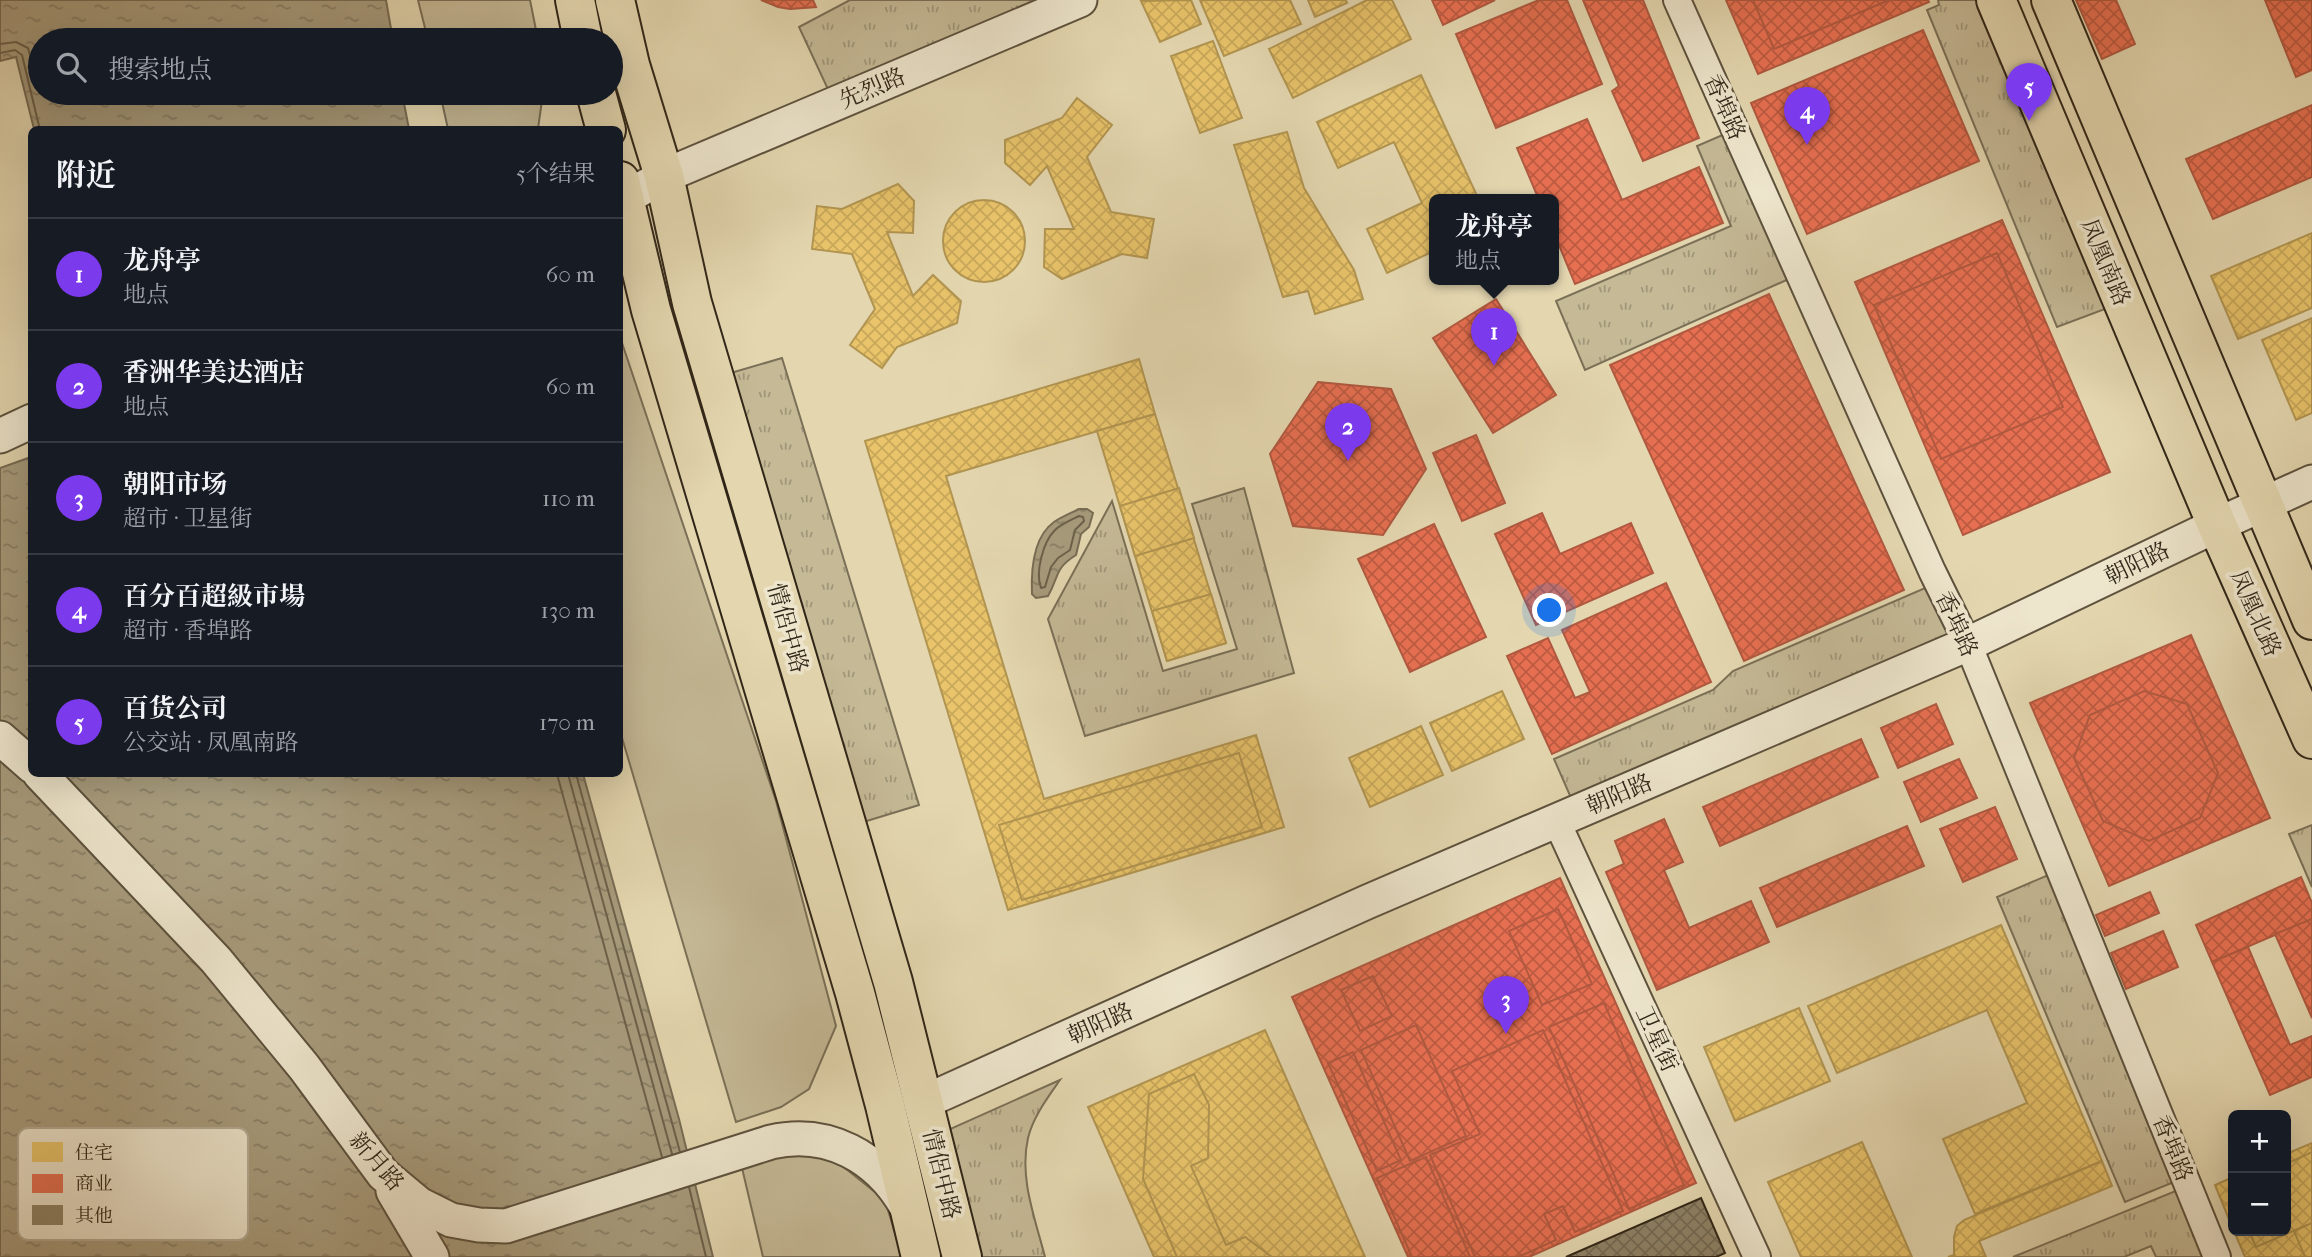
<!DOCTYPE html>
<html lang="zh">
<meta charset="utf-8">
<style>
body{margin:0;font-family:"IM FELL French Canon","Noto Serif SC",serif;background:#20242c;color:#f1f3f6}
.controls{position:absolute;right:21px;bottom:21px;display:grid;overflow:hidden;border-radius:10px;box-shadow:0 7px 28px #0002}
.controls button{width:63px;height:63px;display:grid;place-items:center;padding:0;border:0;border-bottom:2px solid #363941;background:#171b24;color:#f1f3f6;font:35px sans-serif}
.you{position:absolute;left:1550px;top:611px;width:24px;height:24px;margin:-18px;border:5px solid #fff;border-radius:50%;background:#1a73e8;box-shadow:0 0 0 10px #1a73e833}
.badge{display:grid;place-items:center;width:46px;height:46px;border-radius:50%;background:#7c3aed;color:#fff;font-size:23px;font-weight:700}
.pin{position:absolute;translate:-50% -58px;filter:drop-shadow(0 2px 4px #0008)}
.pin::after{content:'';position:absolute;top:37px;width:24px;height:21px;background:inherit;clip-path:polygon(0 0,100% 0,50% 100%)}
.popup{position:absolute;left:1429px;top:194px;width:130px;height:91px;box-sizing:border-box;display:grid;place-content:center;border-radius:10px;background:#171b24;filter:drop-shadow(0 2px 5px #0005);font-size:23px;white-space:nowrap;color:#9ea1a6}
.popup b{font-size:26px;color:#f1f3f6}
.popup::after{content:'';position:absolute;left:50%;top:100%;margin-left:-14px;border:14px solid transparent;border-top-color:#171b24}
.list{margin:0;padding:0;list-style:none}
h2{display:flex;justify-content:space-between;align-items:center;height:91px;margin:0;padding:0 28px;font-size:30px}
h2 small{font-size:23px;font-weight:400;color:#9ea1a6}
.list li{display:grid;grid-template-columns:46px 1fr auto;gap:21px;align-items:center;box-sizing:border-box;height:112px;padding:0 28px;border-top:2px solid #363941}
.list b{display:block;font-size:26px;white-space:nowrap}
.list p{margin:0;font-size:23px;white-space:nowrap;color:#9ea1a6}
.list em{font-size:23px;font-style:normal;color:#9ea1a6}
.icon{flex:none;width:38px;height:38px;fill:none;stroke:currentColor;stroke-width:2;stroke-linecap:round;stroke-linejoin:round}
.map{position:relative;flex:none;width:2312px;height:1257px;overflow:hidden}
.search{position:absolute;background:#171b24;box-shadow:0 7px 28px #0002;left:28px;top:28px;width:595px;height:77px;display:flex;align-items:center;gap:18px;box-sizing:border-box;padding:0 24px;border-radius:38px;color:#9ea1a6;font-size:26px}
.panel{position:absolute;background:#171b24;box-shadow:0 7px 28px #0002;left:28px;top:126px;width:595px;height:651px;border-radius:10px}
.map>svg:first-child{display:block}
.grass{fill:url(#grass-tufts);stroke:#7a7057;stroke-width:2}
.park{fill:#c5b996;stroke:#7a7057;stroke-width:2}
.water{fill:url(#water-ripples);stroke:#776c54;stroke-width:2}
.homes{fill:url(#homes-cross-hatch);stroke:#b29551;stroke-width:2}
.shops{fill:url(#shops-cross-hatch);stroke:#b05940;stroke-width:2}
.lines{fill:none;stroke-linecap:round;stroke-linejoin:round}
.shore{stroke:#6c604a;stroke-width:2}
.building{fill:url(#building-cross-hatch);stroke:#302618;stroke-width:2}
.minor-casing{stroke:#5d523e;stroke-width:30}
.tertiary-casing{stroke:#5d523e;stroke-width:37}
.primary-casing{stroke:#302618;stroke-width:42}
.trunk-casing{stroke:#302618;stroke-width:42}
.minor{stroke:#ede5cc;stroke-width:26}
.tertiary{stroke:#ede5cc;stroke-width:33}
.primary{stroke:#e4d7b0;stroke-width:38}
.trunk{stroke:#e4d7b0;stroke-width:38}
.labels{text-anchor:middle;stroke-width:7;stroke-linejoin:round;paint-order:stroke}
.street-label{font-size:23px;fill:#302618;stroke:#ede5cc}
.key{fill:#ede5cc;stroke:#b4ac96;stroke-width:2}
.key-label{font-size:19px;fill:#302618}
</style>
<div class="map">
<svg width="2312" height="1257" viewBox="0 0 2312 1257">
<defs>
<pattern id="grass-tufts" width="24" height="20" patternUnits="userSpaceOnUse" patternTransform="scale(1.75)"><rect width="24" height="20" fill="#c5b996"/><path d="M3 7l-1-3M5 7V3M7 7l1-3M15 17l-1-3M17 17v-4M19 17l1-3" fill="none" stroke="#a09679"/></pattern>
<pattern id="water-ripples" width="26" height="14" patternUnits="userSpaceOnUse" patternTransform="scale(1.75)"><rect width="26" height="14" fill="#a79b7c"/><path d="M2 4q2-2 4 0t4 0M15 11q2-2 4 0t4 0" fill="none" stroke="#887e65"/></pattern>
<pattern id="homes-cross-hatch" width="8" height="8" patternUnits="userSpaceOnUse" patternTransform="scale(1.75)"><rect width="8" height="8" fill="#e9c46a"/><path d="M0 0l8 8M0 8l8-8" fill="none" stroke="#c8a85b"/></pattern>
<pattern id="shops-cross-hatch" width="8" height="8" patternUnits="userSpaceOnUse" patternTransform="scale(1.75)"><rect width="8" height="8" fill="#e76f51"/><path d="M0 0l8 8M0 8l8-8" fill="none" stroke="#bc5b42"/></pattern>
<pattern id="building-cross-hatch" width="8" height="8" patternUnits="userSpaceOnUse" patternTransform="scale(1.75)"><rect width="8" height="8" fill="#8e8267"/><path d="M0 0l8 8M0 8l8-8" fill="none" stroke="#746a54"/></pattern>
</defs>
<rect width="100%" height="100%" fill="#e4d7b0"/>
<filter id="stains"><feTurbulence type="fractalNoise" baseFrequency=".00286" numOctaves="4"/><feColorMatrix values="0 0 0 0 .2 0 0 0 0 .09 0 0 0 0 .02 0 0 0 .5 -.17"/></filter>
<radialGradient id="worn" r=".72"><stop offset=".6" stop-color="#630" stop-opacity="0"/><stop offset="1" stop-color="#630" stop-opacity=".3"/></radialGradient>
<!-- grass -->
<g class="grass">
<path d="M850 0H1063L832 98 799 27Z"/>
<path d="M1938 0H1985L2113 306 2057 327 1927 10 1939 5Z"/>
<path d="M1727 133 1791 278 1585 370 1556 301 1731 226 1697 146Z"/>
<path d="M782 358 919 805 857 824 724 375Z"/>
<path d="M1244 488 1294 673 1085 736 1048 619 1112 501 1163 671 1237 649 1192 504Z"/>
<path d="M1932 585 1959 639 1575 807 1554 759 1713 690 1733 671Z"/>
<path d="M2312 825V887L2289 834Z"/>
<path d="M2053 873 2179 1180 2125 1202 1997 897Z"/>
<path d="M1060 1080C1048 1097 1033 1117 1028 1138 1019 1178 1035 1218 1045 1257H969L939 1134Z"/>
<path d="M2183 1188 2211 1257H2156L2151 1246 2124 1257H2013Z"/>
</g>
<!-- park -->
<g class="park">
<path d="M418 0H530L538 40H428Z"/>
<path d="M440 93H543L538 129H448Z"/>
<path d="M620 337 776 801 836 1026 809 1089 781 1107 736 1122 620 731Z"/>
<path d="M816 1145 885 1200 902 1257H763L742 1168Z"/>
</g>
<!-- water -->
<g class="water">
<path d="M0 0H386L393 40H40V93H402L409 129H34L16 57 0 61Z"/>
<path d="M31 457 32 774H583L679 1119 713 1257H0V468Z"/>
<path d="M1079 509H1087L1093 513 1089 527 1081 534 1076 555C1054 569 1060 575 1048 596L1036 598 1032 594C1031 571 1033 537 1054 522 1061 517 1071 513 1079 509Z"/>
</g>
<!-- homes -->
<g class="homes">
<path d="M1191 0 1201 24 1160 42 1141 1Z"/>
<path d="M1200 0H1290L1301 24 1224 56Z"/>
<path d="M1308 0H1346L1347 3 1315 17Z"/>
<path d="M1367 0H1392L1411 39 1293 98 1269 49Z"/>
<path d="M1213 41 1242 118 1200 133 1171 56Z"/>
<path d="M1421 75 1479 200H1434V251L1387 273 1367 229 1422 203 1394 142 1338 168 1317 122Z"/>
<path d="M1077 98 1112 125 1087 157 1111 212 1154 219 1147 258 1122 254 1062 279 1044 267 1045 229H1074L1047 166 1030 185 1005 163V140L1062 118Z"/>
<path d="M1287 132 1304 188 1354 270 1363 299 1315 314 1308 291 1283 297 1234 145Z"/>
<path d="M898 184 914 201 913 233 887 232 913 296 933 275 961 301 957 323 897 347 882 368 850 345 875 309 852 254 812 249 817 206 842 209Z"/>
<circle cx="984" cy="241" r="41"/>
<path d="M2312 233V308L2238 339 2211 276Z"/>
<path d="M2312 318V413L2296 420 2262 340Z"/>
<path d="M1139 359 1155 414 946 476 1044 799 1256 735 1284 827 1008 910 865 441Z"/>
<path d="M1155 414 1226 643 1167 661 1097 431Z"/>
<path d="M1179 488 1194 538 1135 556 1120 506Z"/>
<path d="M1211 594 1226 643 1167 661 1152 611Z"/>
<path d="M1502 691 1524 739 1452 771 1430 723Z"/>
<path d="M1421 726 1443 775 1370 807 1349 758Z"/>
<path d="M1239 753 1262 827 1022 900 999 825Z"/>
<path d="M2001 925 2102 1161 1975 1214 1943 1139 2027 1103 1987 1010 1837 1073 1808 1006Z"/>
<path d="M1799 1008 1830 1081 1735 1121 1704 1047Z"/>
<path d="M1265 1030 1365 1257H1154L1088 1107Z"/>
<path d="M1194 1074 1209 1105 1208 1158 1191 1166 1226 1245 1245 1237 1272 1257H1177L1143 1179 1149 1094Z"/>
<path d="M1862 1142 1912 1257H1801L1768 1182Z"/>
<path d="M2312 1143V1257H2245L2234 1231H2286V1154Z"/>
<path d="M2312 1152V1223L2256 1247 2249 1231H2286V1164Z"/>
<path d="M2102 1161 2112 1186 1979 1241 1986 1257H1948L1954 1255V1237L1957 1226 1964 1220Z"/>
<path d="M2233 1177V1229L2215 1185Z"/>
<path d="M2312 1223V1257H2305L2294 1231Z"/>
</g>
<!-- shops -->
<g class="shops">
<path d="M761 0H813L816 7 790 9 778 7Z"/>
<path d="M1432 0H1495L1443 25Z"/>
<path d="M1539 0H1567L1602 84 1496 128 1456 34Z"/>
<path d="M1583 0H1643L1699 138 1643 161 1612 91 1619 86Z"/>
<path d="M1726 0H1928L1929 2 1758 74Z"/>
<path d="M1753 0H1889L1774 49Z"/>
<path d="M2076 0H2116L2135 44 2102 59Z"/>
<path d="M2265 0H2312V70L2296 77Z"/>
<path d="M1923 30 1979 161 1807 234 1751 103Z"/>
<path d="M2312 105V177L2213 219 2186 159Z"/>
<path d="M1587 119 1622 200 1699 167 1723 223 1575 284 1554 233V200H1539L1517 148Z"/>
<path d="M2002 220 2110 472 1963 535 1855 282Z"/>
<path d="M1997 253 2063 407 1941 459 1874 305Z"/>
<path d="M1769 294 1904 590 1744 661 1610 365Z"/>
<path d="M1496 299 1556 395 1493 433 1433 338Z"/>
<path d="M1318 382 1391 389 1426 469 1383 535 1293 526 1270 454Z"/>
<path d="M1476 435 1505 503 1462 521 1433 453Z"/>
<path d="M1542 513 1560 554 1631 523 1653 573 1536 625 1495 534Z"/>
<path d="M1434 524 1486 637 1410 672 1358 559Z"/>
<path d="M1666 583 1711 682 1552 754 1507 656 1548 638 1575 698 1590 692 1562 630Z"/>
<path d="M2191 635 2270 818 2109 886 2030 703Z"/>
<path d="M2144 691 2187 704 2218 773 2200 818 2149 841 2103 821 2074 758 2090 715Z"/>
<path d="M1936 704 1953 744 1898 768 1881 728Z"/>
<path d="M1861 739 1878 777 1720 846 1703 807Z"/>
<path d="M1959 759 1977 798 1921 822 1904 782Z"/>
<path d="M1995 807 2017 859 1963 882 1940 829Z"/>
<path d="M1664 819 1683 862 1664 870 1689 928 1751 901 1769 942 1657 990 1606 872 1624 864 1615 841Z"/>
<path d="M1907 826 1924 866 1777 927 1760 888Z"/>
<path d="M2301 877 2312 903V919L2212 962 2196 925Z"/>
<path d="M1560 878 1696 1183 1529 1257H1408L1292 997Z"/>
<path d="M2150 892 2159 913 2105 936 2096 915Z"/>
<path d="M1558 909 1592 984 1542 1005 1509 931Z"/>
<path d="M2312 919V1018L2275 934Z"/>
<path d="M2163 931 2178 967 2126 989 2111 953Z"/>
<path d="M2248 947 2290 1045 2312 1036V1077L2270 1095 2212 962Z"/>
<path d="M1373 976 1392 1016 1360 1031 1341 990Z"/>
<path d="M1604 1003 1684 1185 1629 1209 1549 1027Z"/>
<path d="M1416 1025 1466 1136 1410 1161 1361 1050Z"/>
<path d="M1543 1030 1623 1211 1575 1232 1563 1206 1544 1214 1556 1240 1518 1257H1475L1430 1155 1480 1134 1452 1071Z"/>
<path d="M1353 1052 1401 1160 1377 1171 1328 1063Z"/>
<path d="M1426 1157 1470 1257H1412L1377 1178Z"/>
</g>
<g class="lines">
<!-- shore -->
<g class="shore">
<path d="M0 44 16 42 28 48 40 91"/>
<path d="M0 53 15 50 22 55 40 130"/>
<path d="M1079 516 1083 517 1084 521 1075 530 1070 550 1058 558 1051 567 1045 587 1041 588C1035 572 1043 542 1055 530 1061 524 1071 520 1079 516Z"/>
<path d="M557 774 662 1157"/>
<path d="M568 774 672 1154"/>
<path d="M576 774 680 1152"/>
<path d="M689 1187 706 1257"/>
</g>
</g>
<!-- building -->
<path class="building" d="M1701 1198 1725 1253 1716 1257H1566Z"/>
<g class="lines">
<!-- minor casing -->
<g class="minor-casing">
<g id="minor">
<path d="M1677 0 1932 571 1968 644 2217 1257"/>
<path d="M1557 822 1757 1257"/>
</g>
</g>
<!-- tertiary casing -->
<g class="tertiary-casing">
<g id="tertiary">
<path d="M620 201 664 176 1080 0"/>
<path d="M0 436 32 421"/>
<path d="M0 738 32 766"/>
<path d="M40 774 216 960 304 1067 383 1174 419 1204 451 1220 479 1225 506 1226 771 1142C828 1129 878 1157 906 1206"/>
<path d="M924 1102 1367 902 1968 644 2217 525 2312 482"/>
<path d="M393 1191 432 1257"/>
</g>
</g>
<!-- primary casing -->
<g class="primary-casing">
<g id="primary">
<path d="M1996 0 2217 525 2312 739"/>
<path d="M2051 0 2312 620"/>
</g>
</g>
<!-- trunk casing -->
<g class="trunk-casing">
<g id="trunk">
<path d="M575 0 583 40"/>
<path d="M615 0 630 65 664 176 692 303 893 982 962 1257"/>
<path d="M596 93 606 130"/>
<path d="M620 181 651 310 855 993 885 1105 921 1257"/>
</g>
</g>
<!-- minor -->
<use href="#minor" class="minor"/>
<!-- tertiary -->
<use href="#tertiary" class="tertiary"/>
<!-- primary -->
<use href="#primary" class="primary"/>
<!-- trunk -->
<use href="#trunk" class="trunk"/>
</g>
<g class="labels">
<!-- street labels -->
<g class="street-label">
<text transform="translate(872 88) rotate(-23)" y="8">先烈路</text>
<text transform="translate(1725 107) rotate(66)" y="8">香埠路</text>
<text transform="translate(2106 262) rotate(67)" y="8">凤凰南路</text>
<text transform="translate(2137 563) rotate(-26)" y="8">朝阳路</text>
<text transform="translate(2256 613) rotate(66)" y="8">凤凰北路</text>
<text transform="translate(1957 624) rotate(65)" y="8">香埠路</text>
<text transform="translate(788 628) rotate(74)" y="8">情侶中路</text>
<text transform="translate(1619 794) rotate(-23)" y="8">朝阳路</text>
<text transform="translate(1100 1023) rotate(-24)" y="8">朝阳路</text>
<text transform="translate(1657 1039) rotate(65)" y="8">卫星街</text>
<text transform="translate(2173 1148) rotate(68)" y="8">香埠路</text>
<text transform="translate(377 1161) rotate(49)" y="8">新月路</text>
<text transform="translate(942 1174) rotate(76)" y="8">情侶中路</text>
</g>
</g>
<!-- legend -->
<rect x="18" y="1128" width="230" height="112" rx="10" class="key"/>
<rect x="32" y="1142" width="31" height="20" fill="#e9c46a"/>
<rect x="32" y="1174" width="31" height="19" fill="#e76f51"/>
<rect x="32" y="1205" width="31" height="20" fill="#8e8267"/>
<g class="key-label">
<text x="75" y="1159">住宅</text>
<text x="75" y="1190">商业</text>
<text x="75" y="1222">其他</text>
</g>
<rect width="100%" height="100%" filter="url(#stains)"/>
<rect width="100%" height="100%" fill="url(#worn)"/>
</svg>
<div class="controls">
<button>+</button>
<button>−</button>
</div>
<div class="you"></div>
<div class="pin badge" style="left:1494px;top:366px">1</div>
<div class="popup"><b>龙舟亭</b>地点</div>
<div class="pin badge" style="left:1348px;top:461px">2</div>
<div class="pin badge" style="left:1506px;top:1034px">3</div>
<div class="pin badge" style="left:1807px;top:145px">4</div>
<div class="pin badge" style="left:2029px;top:121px">5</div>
<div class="search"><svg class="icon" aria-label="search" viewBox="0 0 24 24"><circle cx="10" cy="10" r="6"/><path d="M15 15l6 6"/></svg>搜索地点</div>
<section class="panel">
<h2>附近<small>5个结果</small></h2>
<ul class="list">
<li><span class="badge">1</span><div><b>龙舟亭</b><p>地点</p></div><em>60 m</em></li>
<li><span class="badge">2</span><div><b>香洲华美达酒店</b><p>地点</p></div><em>60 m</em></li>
<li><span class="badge">3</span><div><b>朝阳市场</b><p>超市 · 卫星街</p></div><em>110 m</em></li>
<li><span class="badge">4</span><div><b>百分百超級市場</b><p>超市 · 香埠路</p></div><em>130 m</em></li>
<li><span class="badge">5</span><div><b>百货公司</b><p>公交站 · 凤凰南路</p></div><em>170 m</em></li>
</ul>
</section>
</div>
